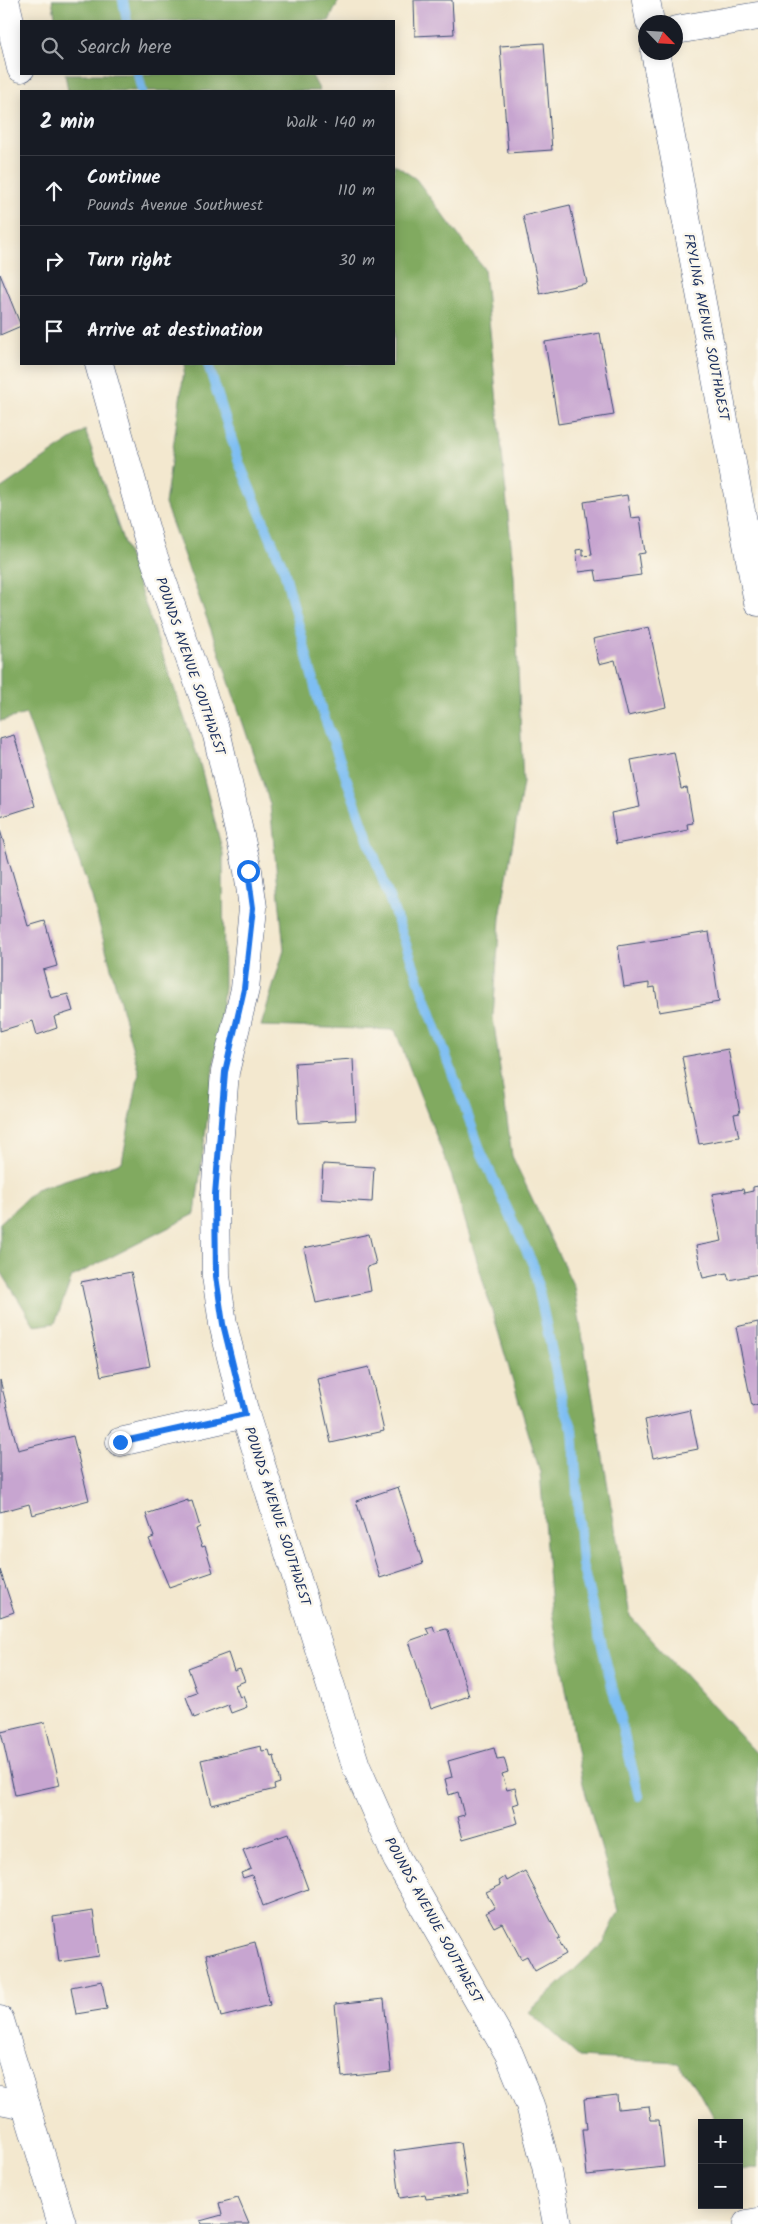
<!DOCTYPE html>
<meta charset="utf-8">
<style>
body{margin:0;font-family:Kalam,sans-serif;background:#242831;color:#f1f3f6}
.controls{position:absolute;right:15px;bottom:15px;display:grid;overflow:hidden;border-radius:0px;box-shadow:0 2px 12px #0003}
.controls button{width:45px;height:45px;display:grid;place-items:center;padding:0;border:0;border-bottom:1px solid #363941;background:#171b24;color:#f1f3f6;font:25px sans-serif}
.compass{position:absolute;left:638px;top:15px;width:45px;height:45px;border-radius:50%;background:#171b24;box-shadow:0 2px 12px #0003;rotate:115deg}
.stop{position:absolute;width:15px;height:15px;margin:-11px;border:4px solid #1a73e8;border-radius:50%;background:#fff}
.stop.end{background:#1a73e8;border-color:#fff;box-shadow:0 1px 5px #0008}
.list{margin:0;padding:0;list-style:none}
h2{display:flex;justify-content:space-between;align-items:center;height:65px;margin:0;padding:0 20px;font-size:21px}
h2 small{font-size:16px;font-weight:400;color:#9ea1a6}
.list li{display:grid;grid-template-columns:32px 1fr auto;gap:15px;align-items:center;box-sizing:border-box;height:70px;padding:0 20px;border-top:1px solid #363941}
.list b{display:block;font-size:19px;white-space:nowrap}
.list p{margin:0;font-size:16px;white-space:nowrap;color:#9ea1a6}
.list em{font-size:16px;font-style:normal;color:#9ea1a6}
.icon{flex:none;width:28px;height:28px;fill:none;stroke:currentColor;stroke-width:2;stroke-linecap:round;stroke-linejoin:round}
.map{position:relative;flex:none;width:758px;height:2224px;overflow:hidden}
.search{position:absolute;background:#171b24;box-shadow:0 2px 12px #0003;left:20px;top:20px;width:375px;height:55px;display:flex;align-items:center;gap:12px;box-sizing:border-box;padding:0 18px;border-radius:0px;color:#9ea1a6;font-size:19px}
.panel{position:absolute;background:#171b24;box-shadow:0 2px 12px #0003;left:20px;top:90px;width:375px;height:275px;border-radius:0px}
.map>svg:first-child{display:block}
.forest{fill:#81aa61;stroke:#4e6c60}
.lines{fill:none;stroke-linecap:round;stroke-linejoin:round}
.stream{stroke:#7ebef2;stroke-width:10}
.building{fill:#c7a5d0}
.minor-casing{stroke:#3b4b6f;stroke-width:29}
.minor{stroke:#fff;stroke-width:28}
.route{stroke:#1a73e8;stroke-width:6}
.labels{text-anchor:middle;stroke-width:5;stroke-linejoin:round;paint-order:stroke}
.street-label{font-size:14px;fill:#1b2f5e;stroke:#fbf7ec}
</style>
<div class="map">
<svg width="758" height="2224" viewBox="0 0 758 2224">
<rect width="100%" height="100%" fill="#fbf7ec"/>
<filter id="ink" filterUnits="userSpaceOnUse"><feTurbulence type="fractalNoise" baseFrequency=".02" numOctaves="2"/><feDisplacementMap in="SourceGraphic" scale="10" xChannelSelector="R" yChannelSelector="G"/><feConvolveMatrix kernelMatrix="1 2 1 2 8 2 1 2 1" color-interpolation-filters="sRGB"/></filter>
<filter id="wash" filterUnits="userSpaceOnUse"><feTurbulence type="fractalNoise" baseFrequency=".0096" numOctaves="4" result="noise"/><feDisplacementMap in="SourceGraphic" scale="20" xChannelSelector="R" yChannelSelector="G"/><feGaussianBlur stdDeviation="1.12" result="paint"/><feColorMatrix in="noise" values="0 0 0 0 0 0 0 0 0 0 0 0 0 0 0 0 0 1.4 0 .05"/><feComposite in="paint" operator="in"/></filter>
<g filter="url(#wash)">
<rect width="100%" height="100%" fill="#f3e8cf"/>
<!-- forest -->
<g class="forest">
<path d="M52 0H339L329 21H56Z"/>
<path d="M65 74H311L320 91H68Z"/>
<path d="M394 164 416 179 484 269 514 575 523 783 500 918 493 1017 512 1156 574 1287 630 1616 758 1755V2167L742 2170 739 2166V2123H717L702 2096 678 2063 579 2057 529 2012 604 1942 619 1911 583 1784 551 1607 540 1472 452 1177 395 1030 261 1026 284 950 270 804 218 649 165 504 185 364H394Z"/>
<path d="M85 430 199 760 223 853 224 988 195 1214 72 1277 55 1323 35 1326 0 1270V1223L36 1189 122 1162 139 1073 92 897 26 714 0 721V489Z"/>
</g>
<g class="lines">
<!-- stream -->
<g class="stream">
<path d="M123 0 127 21"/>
<path d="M138 74 142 91"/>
<path d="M208 364 240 465 284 570 319 702 437 1031 481 1152 534 1267 562 1400 573 1430 582 1564 639 1796"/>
</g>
</g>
<g id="blocks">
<!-- building -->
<g class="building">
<path d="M414 0H452L454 34 415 36Z"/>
<path d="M544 43 552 150 508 153 500 46Z"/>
<path d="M570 205 587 283 540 294 523 216Z"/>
<path d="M0 274 21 326 0 335Z"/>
<path d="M600 333 614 415 558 424 545 342Z"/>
<path d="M627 495 631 518 640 517 645 553 638 554 641 575 597 581 595 570 579 572 576 550 583 549V556L592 555 584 502Z"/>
<path d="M649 627 666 707 628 716 615 660 599 664 593 639Z"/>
<path d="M14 735 35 806 0 817V739Z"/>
<path d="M674 752 681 789 687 788 693 823 687 824 688 830 616 844 611 813 640 807 631 760Z"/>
<path d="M0 830 28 926 45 921 57 966 43 970 51 998 68 994 73 1011 54 1017 57 1028 37 1035 33 1021 0 1031Z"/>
<path d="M709 932 719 1002 659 1012 655 987 649 988V983L624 987 618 946Z"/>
<path d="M728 1049 740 1113 734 1114 739 1137 699 1144 682 1057Z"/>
<path d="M353 1059 356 1120 298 1123 295 1063Z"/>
<path d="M323 1164 374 1167 372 1202 321 1199Z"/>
<path d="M758 1186V1274L729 1280 727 1273 703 1278 696 1246 722 1241 712 1194 743 1189 744 1193 753 1191V1187Z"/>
<path d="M369 1234 376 1264 367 1267 371 1291 316 1303 304 1248Z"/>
<path d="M131 1272 150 1366 101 1376 81 1282Z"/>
<path d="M758 1322V1404L752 1406 736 1327Z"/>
<path d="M369 1367 384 1431 331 1443 317 1379Z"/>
<path d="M0 1380 18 1450 73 1436 89 1500 32 1515 29 1504 0 1512Z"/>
<path d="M690 1410 698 1449 653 1458 645 1420Z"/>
<path d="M398 1487 423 1564 380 1578 356 1501Z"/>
<path d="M188 1500V1502L192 1501 200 1527 196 1529 202 1547 205 1546 213 1572 169 1587 149 1539 154 1537 146 1514Z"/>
<path d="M0 1570 14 1612 0 1617Z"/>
<path d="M433 1626 435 1632 446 1629 448 1630 469 1696 431 1709 409 1641 429 1634 426 1628Z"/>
<path d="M228 1653 234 1671 240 1669 245 1681 235 1685 240 1698 243 1696 247 1707 231 1713 228 1705 194 1718 186 1697 197 1693 188 1668Z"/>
<path d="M45 1722 60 1785 15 1795 1 1732Z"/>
<path d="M261 1746 262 1751 269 1750 271 1757 274 1756 280 1783 274 1785 275 1789 212 1805 201 1760Z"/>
<path d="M494 1748 497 1759 504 1758 508 1772 502 1774 507 1790 515 1788 519 1803 513 1805 518 1823 463 1839 457 1817 464 1815 458 1792 449 1795 445 1779 452 1777 448 1761Z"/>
<path d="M288 1834 308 1889 263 1906 252 1875 243 1878 241 1873 251 1869 243 1850Z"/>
<path d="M525 1871 560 1938 558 1939 566 1954 535 1971 527 1956 521 1959 502 1923 494 1927 486 1913 495 1908 486 1892 501 1885 499 1881 505 1877 507 1881Z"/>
<path d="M93 1911 99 1956 59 1962 53 1917Z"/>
<path d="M255 1942 270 2005 221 2017 206 1955Z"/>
<path d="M102 1981 107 2009 76 2014 71 1987Z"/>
<path d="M384 1999 391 2072 342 2077 335 2004Z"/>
<path d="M617 2095 618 2109 649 2106 651 2120H659L664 2167 587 2175 582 2129H587L584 2099Z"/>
<path d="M460 2142 468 2194 426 2199 425 2194 400 2198 394 2151Z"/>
<path d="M238 2198 249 2224H201L200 2221 222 2215 219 2203Z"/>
</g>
</g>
</g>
<g filter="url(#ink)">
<use href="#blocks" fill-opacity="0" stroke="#3b4b6f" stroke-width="1"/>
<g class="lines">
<!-- minor casing -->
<g class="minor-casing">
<g id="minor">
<path d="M5 0 21 68"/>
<path d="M646 0 650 22"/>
<path d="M676 30 758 16"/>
<path d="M655 52 758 602"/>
<path d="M99 364 151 549 217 735 248 871 253 908 245 989 225 1072 215 1195 216 1276 223 1324 245 1414 356 1766 397 1859 509 2054 530 2105 546 2166 557 2224"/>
<path d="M120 1442 245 1414"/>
<path d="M0 2020 62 2224"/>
<path d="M0 2100 26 2105"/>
<path d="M747 2224 758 2222"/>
</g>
</g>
<!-- minor -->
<use href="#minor" class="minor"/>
</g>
</g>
<g class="lines" filter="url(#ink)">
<!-- route -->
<path class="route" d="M120 1442 245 1414 223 1324 216 1276 215 1195 225 1072 244 989 253 908 248 871"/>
</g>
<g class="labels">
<!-- street labels -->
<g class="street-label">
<text transform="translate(707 327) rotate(79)" y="5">FRYLING AVENUE SOUTHWEST</text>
<text transform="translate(191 666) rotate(71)" y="5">POUNDS AVENUE SOUTHWEST</text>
<text transform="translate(278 1516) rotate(72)" y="5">POUNDS AVENUE SOUTHWEST</text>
<text transform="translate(434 1920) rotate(61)" y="5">POUNDS AVENUE SOUTHWEST</text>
</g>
</g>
</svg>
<div class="controls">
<button>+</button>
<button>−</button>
</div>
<svg class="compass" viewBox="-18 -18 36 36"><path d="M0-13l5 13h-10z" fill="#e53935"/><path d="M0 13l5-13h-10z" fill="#9ea1a6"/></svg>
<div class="stop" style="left:248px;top:871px"></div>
<div class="stop end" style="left:120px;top:1442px"></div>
<div class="search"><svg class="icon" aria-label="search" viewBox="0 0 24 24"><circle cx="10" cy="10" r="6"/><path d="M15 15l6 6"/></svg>Search here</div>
<section class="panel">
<h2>2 min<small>Walk · 140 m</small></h2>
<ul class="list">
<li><svg class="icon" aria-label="ahead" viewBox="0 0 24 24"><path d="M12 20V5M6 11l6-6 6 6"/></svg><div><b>Continue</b><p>Pounds Avenue Southwest</p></div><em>110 m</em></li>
<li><svg class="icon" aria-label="right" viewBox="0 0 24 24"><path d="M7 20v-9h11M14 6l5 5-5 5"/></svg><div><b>Turn right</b></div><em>30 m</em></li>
<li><svg class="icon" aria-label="arrive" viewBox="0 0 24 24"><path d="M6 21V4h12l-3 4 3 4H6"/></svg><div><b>Arrive at destination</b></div></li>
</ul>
</section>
</div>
